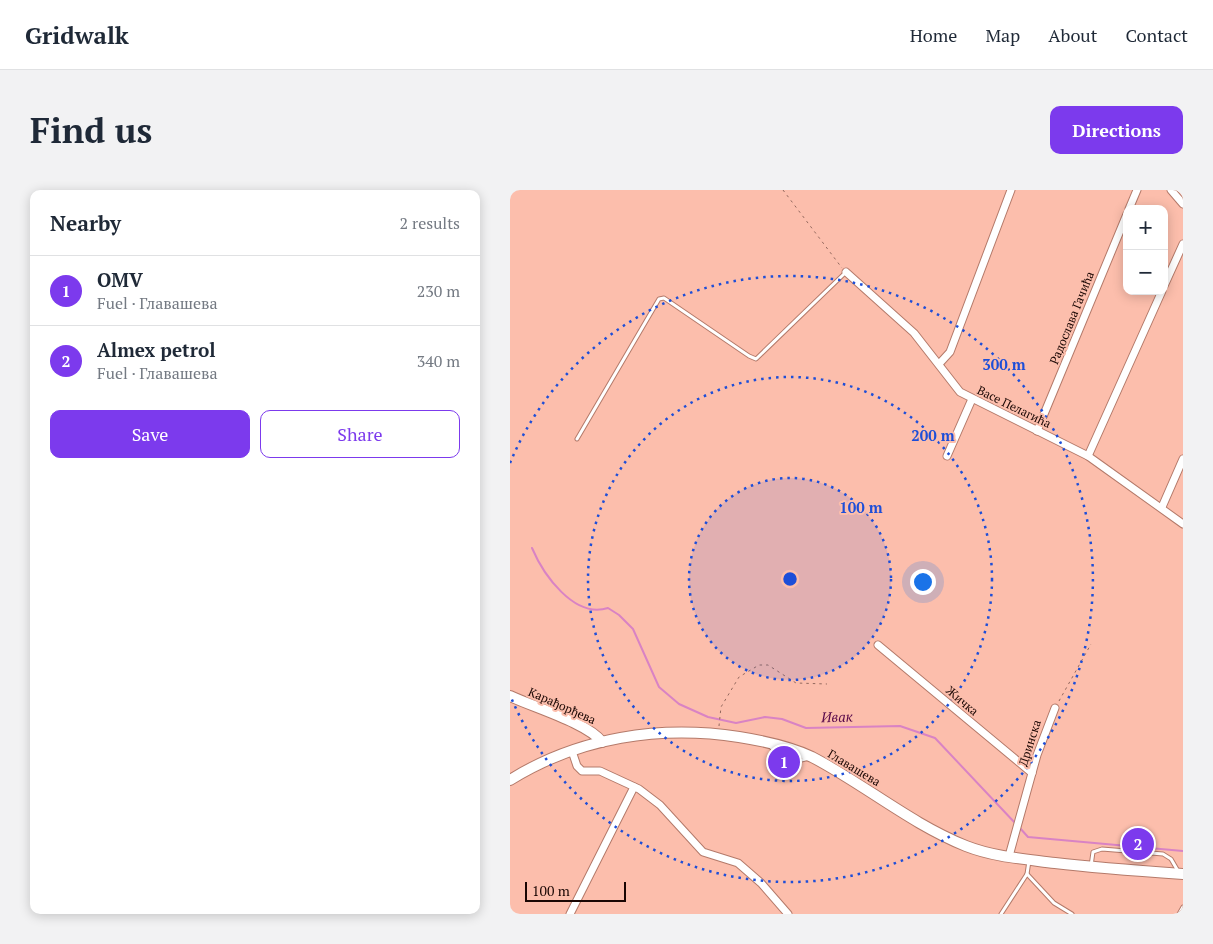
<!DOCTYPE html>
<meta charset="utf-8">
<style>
body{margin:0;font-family:"PT Serif",serif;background:#f2f2f3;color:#1f2937}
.controls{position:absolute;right:15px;top:15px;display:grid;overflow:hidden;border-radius:10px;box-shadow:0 2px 12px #0003}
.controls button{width:45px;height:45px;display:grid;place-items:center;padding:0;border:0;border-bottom:1px solid #e0e1e3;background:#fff;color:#1f2937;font:25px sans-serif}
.scale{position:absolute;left:15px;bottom:12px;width:101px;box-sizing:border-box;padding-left:5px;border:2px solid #1a0603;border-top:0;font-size:14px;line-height:18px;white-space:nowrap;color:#1a0603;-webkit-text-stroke:4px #fcbeac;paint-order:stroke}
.you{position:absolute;left:412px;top:391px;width:18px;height:18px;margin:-12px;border:4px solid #fff;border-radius:50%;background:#1a73e8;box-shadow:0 0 0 8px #1a73e833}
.badge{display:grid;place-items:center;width:32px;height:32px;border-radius:50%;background:#7c3aed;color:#fff;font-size:16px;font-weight:700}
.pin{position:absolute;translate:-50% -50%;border:2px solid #fff;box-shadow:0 1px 5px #0006}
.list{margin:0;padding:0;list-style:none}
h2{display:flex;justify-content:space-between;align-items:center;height:65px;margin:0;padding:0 20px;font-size:21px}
h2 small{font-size:16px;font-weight:400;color:#747a83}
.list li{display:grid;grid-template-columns:32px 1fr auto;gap:15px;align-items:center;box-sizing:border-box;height:70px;padding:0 20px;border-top:1px solid #e0e1e3}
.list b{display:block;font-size:19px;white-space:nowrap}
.list p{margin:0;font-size:16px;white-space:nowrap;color:#747a83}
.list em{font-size:16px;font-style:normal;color:#747a83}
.actions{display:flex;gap:10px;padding:15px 20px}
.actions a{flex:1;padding:11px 0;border:1px solid #7c3aed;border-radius:10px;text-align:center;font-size:18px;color:#7c3aed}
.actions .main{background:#7c3aed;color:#fff}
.map{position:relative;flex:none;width:673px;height:724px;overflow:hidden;border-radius:10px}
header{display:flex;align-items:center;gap:30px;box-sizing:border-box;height:70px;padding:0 25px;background:#fff;border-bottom:1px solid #e0e1e3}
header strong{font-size:24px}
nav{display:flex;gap:28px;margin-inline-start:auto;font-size:18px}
.intro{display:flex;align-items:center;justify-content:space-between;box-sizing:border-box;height:120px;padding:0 30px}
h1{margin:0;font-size:35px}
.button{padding:12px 22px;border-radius:10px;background:#7c3aed;color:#fff;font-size:18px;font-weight:700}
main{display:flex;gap:30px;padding:0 30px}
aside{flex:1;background:#fff;border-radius:10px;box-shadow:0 2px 12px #0003}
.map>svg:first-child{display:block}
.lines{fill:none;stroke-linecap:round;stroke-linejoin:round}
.stream{stroke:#d983c4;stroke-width:2}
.lane-casing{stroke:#b47a6a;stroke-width:5}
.street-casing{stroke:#b47a6a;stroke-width:9}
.secondary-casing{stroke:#b47a6a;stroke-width:12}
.path{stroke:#94695e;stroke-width:1;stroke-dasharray:2.5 4;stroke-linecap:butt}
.lane{stroke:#fff;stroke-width:3}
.street{stroke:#fff;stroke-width:7}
.secondary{stroke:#fff;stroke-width:10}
.ring{fill:none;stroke:#1d4ed8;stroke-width:2.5;stroke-dasharray:2.5 5}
.labels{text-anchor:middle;stroke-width:4;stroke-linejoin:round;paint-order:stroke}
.street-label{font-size:12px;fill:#1a0603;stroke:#fcbeac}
.water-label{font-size:14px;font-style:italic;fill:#57074a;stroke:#fcbeac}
.centre{fill:#1d4ed8;stroke:#fcbeac;stroke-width:2.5}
.ring-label{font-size:15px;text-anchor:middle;font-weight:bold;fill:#1d4ed8;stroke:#fcbeac;stroke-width:4;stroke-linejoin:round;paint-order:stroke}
</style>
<header>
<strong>Gridwalk</strong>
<nav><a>Home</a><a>Map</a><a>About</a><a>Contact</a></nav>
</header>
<div class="intro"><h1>Find us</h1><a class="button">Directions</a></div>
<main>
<aside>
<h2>Nearby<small>2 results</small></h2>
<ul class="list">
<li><span class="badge">1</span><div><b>OMV</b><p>Fuel · Главашева</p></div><em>230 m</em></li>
<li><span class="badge">2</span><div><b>Almex petrol</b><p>Fuel · Главашева</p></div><em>340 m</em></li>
</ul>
<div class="actions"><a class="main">Save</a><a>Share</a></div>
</aside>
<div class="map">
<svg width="673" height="724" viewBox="0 0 673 724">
<rect width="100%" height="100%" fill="#fcbeac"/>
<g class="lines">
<!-- stream -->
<g class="stream">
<path d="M22 358C33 384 64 429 98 418L109 425 123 439 149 497 169 514 198 527 226 533 255 527 272 529 296 538 390 536 425 548 506 634"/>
<path d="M509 637 518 647 673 661"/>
</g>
<!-- lane casing -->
<g class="lane-casing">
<g id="lane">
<path d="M67 249 149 109 154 108 239 166 246 169 335 83"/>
<path d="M261 557 272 569"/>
<path d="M278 571 284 572 299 568"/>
<path d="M581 676 583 662 592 659 653 664 661 669 668 681"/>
<path d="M517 684 544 713 562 724"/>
<path d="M491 724 517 684 519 671"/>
<path d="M669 724 673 717"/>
</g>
</g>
<!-- street casing -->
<g class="street-casing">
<g id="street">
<path d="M661 0 673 14"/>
<path d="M619 19 627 0"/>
<path d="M336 82 404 143 450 202 578 266 673 334"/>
<path d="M654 96 673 54"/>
<path d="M429 174 440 162 501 0"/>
<path d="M527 241 617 24"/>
<path d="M437 266 462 209"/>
<path d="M578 266 652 101"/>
<path d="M652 317 673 269"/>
<path d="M368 455 522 583"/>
<path d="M62 561 67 576 72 581H90L129 599 150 615 193 662 228 673 251 693 278 724"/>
<path d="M499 666 527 565 545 518"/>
<path d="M60 724 124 597"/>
</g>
</g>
<!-- secondary casing -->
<g class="secondary-casing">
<g id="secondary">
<path d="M0 506C23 517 78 533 92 552"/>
<path d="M0 590C69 547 150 535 229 547 254 551 279 556 302 567 354 594 401 634 456 656 484 667 515 669 545 673 587 678 630 681 673 684"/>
</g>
</g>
<!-- path -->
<g class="path">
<path d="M273 0 332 78"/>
<path d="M549 511 581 454"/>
<path d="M209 536 211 517 229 487 249 475H258L286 493 317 494"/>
</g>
<!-- lane -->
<use href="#lane" class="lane"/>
<!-- street -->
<use href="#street" class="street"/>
<!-- secondary -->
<use href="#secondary" class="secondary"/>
</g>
<!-- distance rings -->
<circle cx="280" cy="389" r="101" fill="#1d4ed8" fill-opacity=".12"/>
<g class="ring">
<circle cx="280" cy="389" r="101"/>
<circle cx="280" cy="389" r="202"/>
<path d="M0 273A303 303 0 1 1 0 505"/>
</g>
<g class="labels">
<!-- street labels -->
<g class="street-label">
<text transform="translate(562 128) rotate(-68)" y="4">Радослава Гачића</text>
<text transform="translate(504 217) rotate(26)" y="4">Васе Пелагића</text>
<text transform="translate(452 511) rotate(40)" y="4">Жичка</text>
<text transform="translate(52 516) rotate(24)" y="4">Карађорђева</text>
<text transform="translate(520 553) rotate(-72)" y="4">Дринска</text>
<text transform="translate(344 578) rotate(31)" y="4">Главашева</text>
</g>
<!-- water labels -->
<g class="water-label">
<text transform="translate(327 527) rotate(-1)" y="5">Ивак</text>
</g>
</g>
<circle cx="280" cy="389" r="8" class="centre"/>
<g class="ring-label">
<text x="494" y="180">300 m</text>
<text x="423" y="251">200 m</text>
<text x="351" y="323">100 m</text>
</g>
</svg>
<div class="controls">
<button>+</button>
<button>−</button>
</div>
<div class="scale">100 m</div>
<div class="you"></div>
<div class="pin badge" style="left:274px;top:572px">1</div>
<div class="pin badge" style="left:628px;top:654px">2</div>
</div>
</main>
